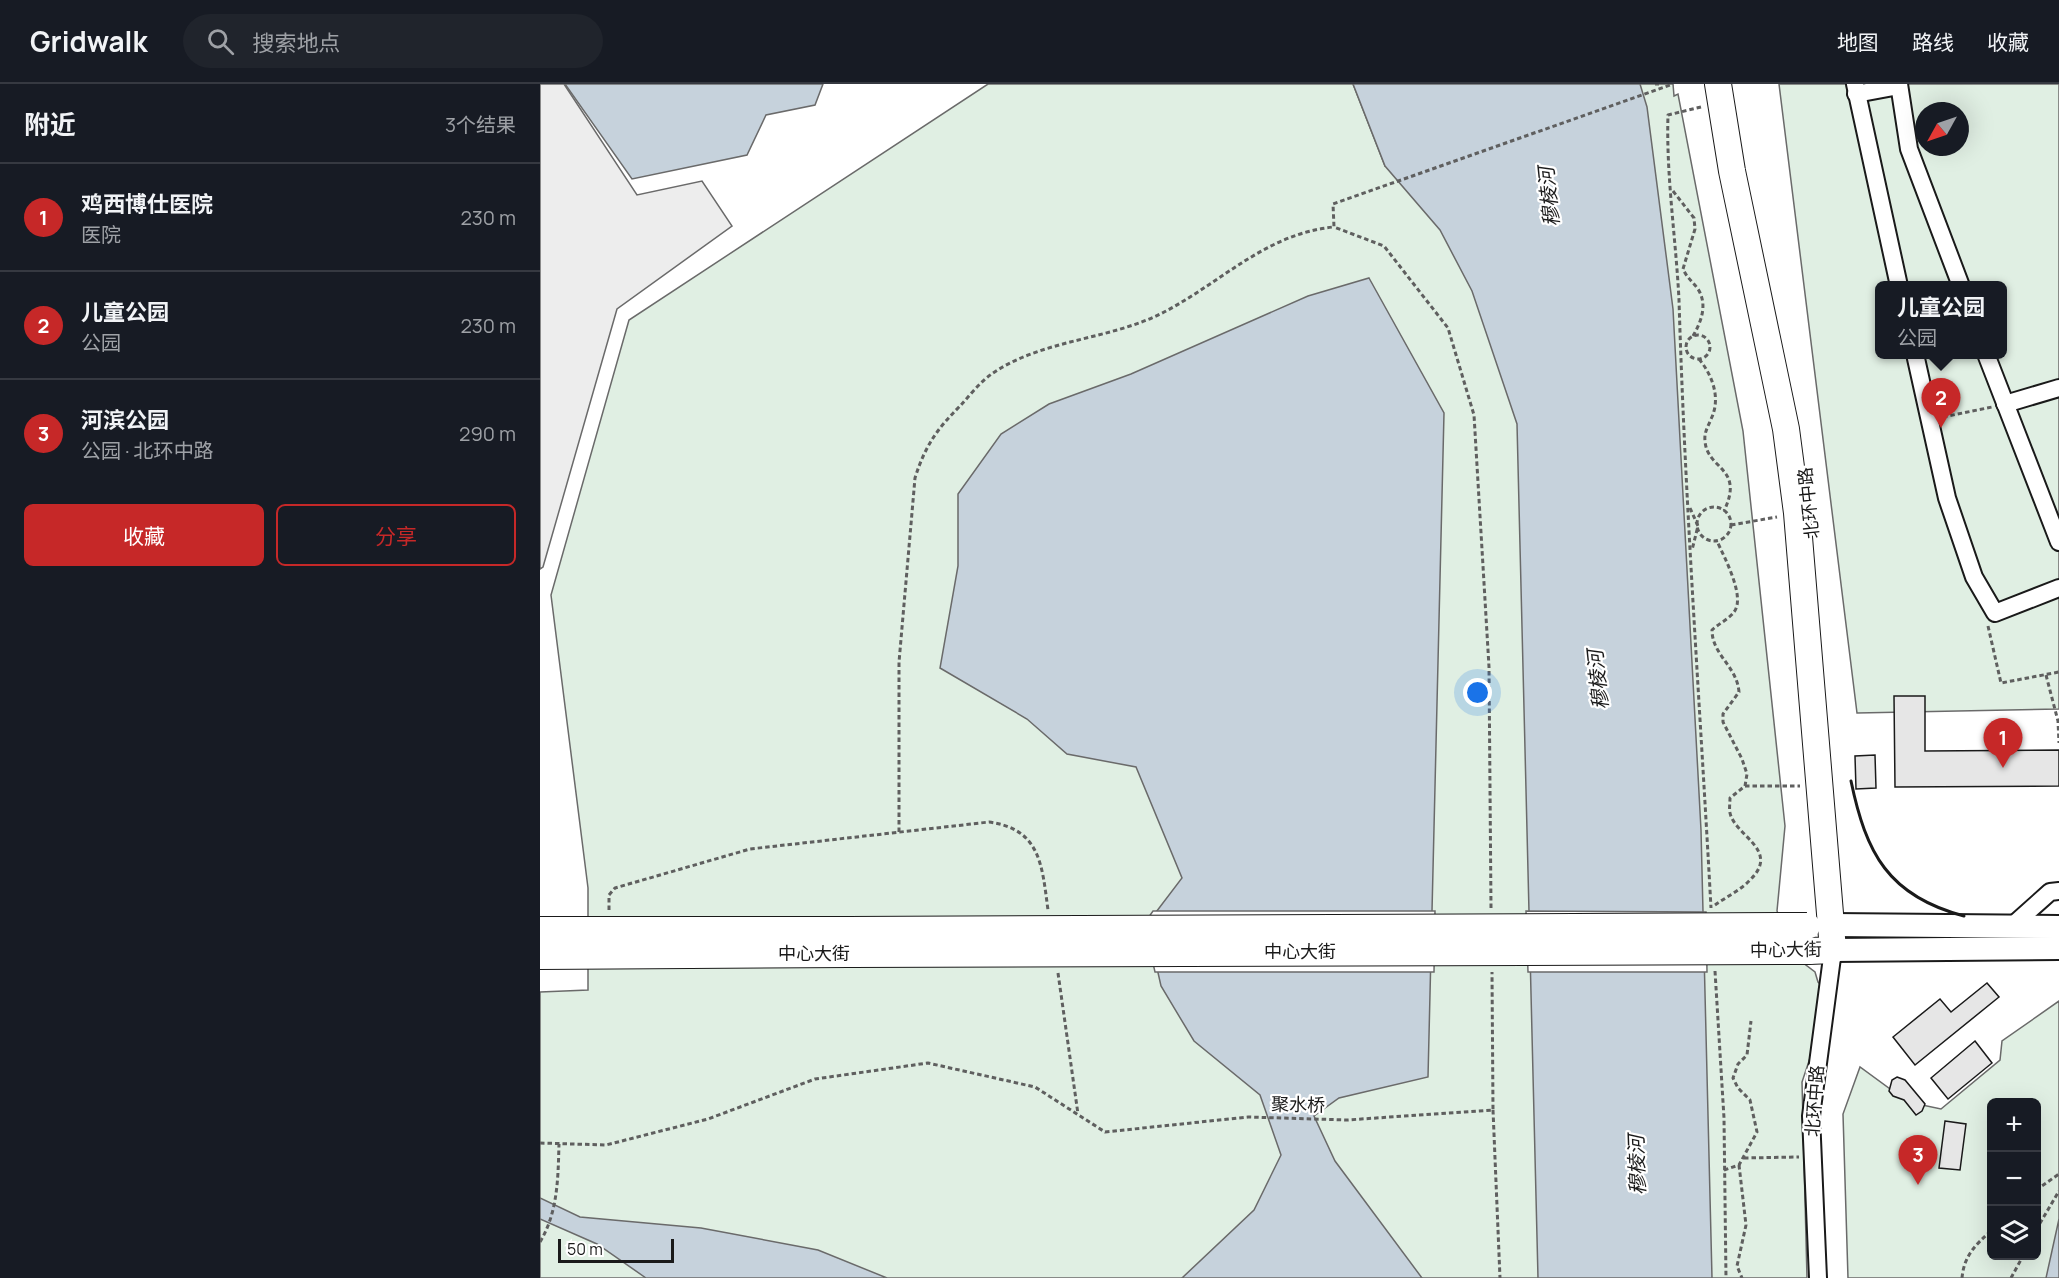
<!DOCTYPE html>
<html lang="zh">
<meta charset="utf-8">
<style>
body{margin:0;font-family:Manrope,"Noto Sans SC",sans-serif;background:#20242c;color:#f1f3f6}
.controls{position:absolute;right:18px;bottom:18px;display:grid;overflow:hidden;border-radius:9px;box-shadow:0 6px 24px #0002}
.controls button{width:54px;height:54px;display:grid;place-items:center;padding:0;border:0;border-bottom:2px solid #363941;background:#171b24;color:#f1f3f6;font:30px sans-serif}
.compass{position:absolute;left:1375px;top:18px;width:54px;height:54px;border-radius:50%;background:#171b24;box-shadow:0 6px 24px #0002;rotate:230deg}
.scale{position:absolute;left:18px;bottom:15px;width:116px;box-sizing:border-box;padding-left:6px;border:3px solid #1a1a1a;border-top:0;font-size:16px;line-height:21px;white-space:nowrap;color:#1a1a1a;-webkit-text-stroke:4px #fff;paint-order:stroke}
.you{position:absolute;left:938px;top:609px;width:21px;height:21px;margin:-15px;border:4px solid #fff;border-radius:50%;background:#1a73e8;box-shadow:0 0 0 9px #1a73e833}
.badge{display:grid;place-items:center;width:39px;height:39px;border-radius:50%;background:#c62828;color:#fff;font-size:20px;font-weight:700}
.pin{position:absolute;translate:-50% -50px;filter:drop-shadow(0 2px 3px #0008)}
.pin::after{content:'';position:absolute;top:32px;width:21px;height:18px;background:inherit;clip-path:polygon(0 0,100% 0,50% 100%)}
.popup{position:absolute;left:1335px;top:197px;width:132px;height:78px;box-sizing:border-box;display:grid;place-content:center;border-radius:9px;background:#171b24;filter:drop-shadow(0 2px 4px #0005);font-size:20px;white-space:nowrap;color:#9ea1a6}
.popup b{font-size:22px;color:#f1f3f6}
.popup::after{content:'';position:absolute;left:50%;top:100%;margin-left:-12px;border:12px solid transparent;border-top-color:#171b24}
.list{margin:0;padding:0;list-style:none}
h2{display:flex;justify-content:space-between;align-items:center;height:78px;margin:0;padding:0 24px;font-size:26px}
h2 small{font-size:20px;font-weight:400;color:#9ea1a6}
.list li{display:grid;grid-template-columns:39px 1fr auto;gap:18px;align-items:center;box-sizing:border-box;height:108px;padding:0 24px;border-top:2px solid #363941}
.list b{display:block;font-size:22px;white-space:nowrap}
.list p{margin:0;font-size:20px;white-space:nowrap;color:#9ea1a6}
.list em{font-size:20px;font-style:normal;color:#9ea1a6}
.actions{display:flex;gap:12px;padding:18px 24px}
.actions a{flex:1;padding:14px 0;border:2px solid #c62828;border-radius:9px;text-align:center;font-size:21px;color:#c62828}
.actions .main{background:#c62828;color:#fff}
.icon{flex:none;width:33px;height:33px;fill:none;stroke:currentColor;stroke-width:2;stroke-linecap:round;stroke-linejoin:round}
.map{position:relative;flex:none;width:1519px;height:1194px;overflow:hidden}
header{display:flex;align-items:center;gap:36px;box-sizing:border-box;height:84px;padding:0 30px;background:#171b24;border-bottom:2px solid #363941}
header strong{font-size:28px}
nav{display:flex;gap:33px;margin-inline-start:auto;font-size:21px}
.search{width:420px;height:54px;background:#20242c;display:flex;align-items:center;gap:15px;box-sizing:border-box;padding:0 21px;border-radius:33px;color:#9ea1a6;font-size:22px}
main{display:flex}
aside{flex:1;background:#171b24}
.map>svg:first-child{display:block}
.green{fill:#e0efe3;stroke:#6a6a6a;stroke-width:1.5;fill-rule:evenodd}
.parking{fill:#ededed;stroke:#6a6a6a;stroke-width:1.5}
.water{fill:#c6d2dc;stroke:#6a6a6a;stroke-width:1.5}
.pier{fill:#fff;stroke:#6a6a6a;stroke-width:1.5}
.building{fill:#e6e6e6;stroke:#1a1a1a;stroke-width:1.5}
.lines{fill:none;stroke-linecap:round;stroke-linejoin:round}
.minor-casing{stroke:#1a1a1a;stroke-width:20}
.major-casing{stroke:#1a1a1a;stroke-width:26}
.highway-casing{stroke:#1a1a1a;stroke-width:28}
.path{stroke:#5f5f5f;stroke-width:3;stroke-dasharray:4.5 3;stroke-linecap:butt}
.minor{stroke:#fff;stroke-width:16}
.major{stroke:#fff;stroke-width:22}
.highway{stroke:#fff;stroke-width:26}
.highway-bridge-casing{stroke:#1a1a1a;stroke-width:28;stroke-linecap:butt}
.highway-bridge{stroke:#fff;stroke-width:26}
.wall{stroke:#1a1a1a;stroke-width:3}
.labels{text-anchor:middle;stroke-width:4.5;stroke-linejoin:round;paint-order:stroke}
.street-label{font-size:18px;fill:#1a1a1a;stroke:#fff}
.water-label{font-size:20px;font-style:italic;fill:#1a1a1a;stroke:#fff}
</style>
<header>
<strong>Gridwalk</strong>
<div class="search"><svg class="icon" aria-label="search" viewBox="0 0 24 24"><circle cx="10" cy="10" r="6"/><path d="M15 15l6 6"/></svg>搜索地点</div>
<nav><a>地图</a><a>路线</a><a>收藏</a></nav>
</header>
<main>
<aside>
<h2>附近<small>3个结果</small></h2>
<ul class="list">
<li><span class="badge">1</span><div><b>鸡西博仕医院</b><p>医院</p></div><em>230 m</em></li>
<li><span class="badge">2</span><div><b>儿童公园</b><p>公园</p></div><em>230 m</em></li>
<li><span class="badge">3</span><div><b>河滨公园</b><p>公园 · 北环中路</p></div><em>290 m</em></li>
</ul>
<div class="actions"><a class="main">收藏</a><a>分享</a></div>
</aside>
<div class="map">
<svg width="1519" height="1194" viewBox="0 0 1519 1194">
<rect width="100%" height="100%" fill="#fff"/>
<!-- green -->
<g class="green">
<path d="M448 0H813L845 82 1061 0H1133L1134 12 1138 10 1203 347 1245 742 1237 827 1258 875 1275 888 1278 898 1288 907 1287 923 1262 998 1267 1194H0V908L48 906V804L11 511 89 236Z"/>
<path d="M1239 0H1519V625L1317 629ZM1384 27H1420V63H1384ZM1340 202H1462V270H1340Z"/>
<path d="M1519 917V1194H1308L1303 1030 1320 983 1368 1018 1401 1025 1460 976 1462 957ZM1452 1018H1496V1172H1452Z"/>
</g>
<!-- parking -->
<path class="parking" d="M0 0H24L97 111 162 97 192 142 77 225 3 483 0 485Z"/>
<!-- water -->
<g class="water">
<path d="M25 0H283L275 21 226 31 207 71 92 95Z"/>
<path d="M813 0H1100L1107 23 1133 225 1161 746 1172 1194H998L977 340 932 207 900 146 845 82Z"/>
<path d="M829 194 904 329 888 993 799 1014 774 1032 795 1077 882 1194H642L714 1126 741 1071 720 1011 654 957 621 902 607 840 642 794 596 683 527 670 487 635 400 584 418 482V410L461 350 509 320 591 290 768 212Z"/>
<path d="M0 1114 40 1133 161 1144 278 1166 347 1194H106L57 1160 0 1135Z"/>
<path d="M1519 1135V1194H1506Z"/>
</g>
<!-- pier -->
<g class="pier">
<path d="M613 827H895L894 888H615L604 840Z"/>
<path d="M986 827 1166 828 1167 888H988Z"/>
</g>
<!-- building -->
<g class="building">
<path d="M1354 612H1385V667L1519 666V702L1355 703Z"/>
<path d="M1335 671 1336 704 1316 705 1315 672Z"/>
<path d="M1447 899 1459 913 1375 981 1353 953 1400 915 1411 928Z"/>
<path d="M1435 957 1452 979 1408 1015 1391 994Z"/>
<path d="M1357 993 1365 996 1385 1020 1382 1027 1376 1031 1364 1016 1353 1012 1349 1007 1352 996Z"/>
<path d="M1405 1037 1426 1040 1420 1086 1399 1084Z"/>
</g>
<g class="lines">
<!-- minor casing -->
<g class="minor-casing">
<g id="minor">
<path d="M1315 0 1359 202"/>
<path d="M1359 0 1369 65 1421 202"/>
<path d="M1316 10 1359 2"/>
<path d="M1375 270 1407 414 1434 493 1455 529 1519 504"/>
<path d="M1446 270 1519 458"/>
<path d="M1465 320 1519 304"/>
<path d="M1472 842 1510 808 1519 807"/>
<path d="M1278 1194 1271 1032 1293 866"/>
</g>
</g>
<!-- major casing -->
<g class="major-casing">
<g id="major">
<path d="M1292 841 1519 843"/>
<path d="M1293 866 1519 864"/>
</g>
</g>
<!-- highway casing -->
<g class="highway-casing">
<g id="highway">
<path d="M1178 0 1192 87 1246 345 1257 429 1293 866 1269 867"/>
<path d="M0 846H308"/>
<path d="M0 872 309 870"/>
</g>
</g>
<!-- path -->
<g class="path">
<path d="M1115 0H1119"/>
<path d="M1161 23 1128 31C1126 92 1136 155 1139 216 1145 419 1160 621 1171 824"/>
<path d="M1133 107 1154 134 1155 145 1143 185C1147 194 1153 198 1158 205 1168 221 1161 238 1153 252"/>
<circle cx="1158" cy="263" r="12"/>
<path d="M1159 275C1173 292 1181 315 1171 335 1168 343 1164 348 1165 357 1167 386 1205 383 1184 427"/>
<path d="M1403 333 1452 323"/>
<circle cx="1174" cy="440" r="17"/>
<path d="M1150 424 1158 442 1152 466"/>
<path d="M1191 441 1237 433"/>
<path d="M1448 542 1461 599 1519 588"/>
<path d="M1506 591 1518 637 1519 659"/>
<path d="M1205 702H1260"/>
<path d="M359 748V578L375 394C385 362 397 345 420 322 430 311 441 297 453 289 505 254 574 256 628 226 685 195 727 150 793 143"/>
<path d="M1175 821C1186 813 1201 806 1210 796 1241 766 1195 752 1190 729 1189 724 1190 719 1190 714L1205 702 1207 690 1202 675 1183 638V630L1199 608C1197 582 1172 571 1172 546 1178 540 1189 535 1194 528 1206 513 1184 473 1177 457"/>
<path d="M951 824 949 583 934 331 908 244 844 162 794 143 793 120 1133 0"/>
<path d="M69 826V811L75 804 210 765 449 738C501 745 502 782 508 826"/>
<path d="M1175 887 1184 1034 1186 1194"/>
<path d="M518 889 538 1030"/>
<path d="M953 1026 960 1194"/>
<path d="M0 1059 66 1061 168 1035 275 995 388 979 495 1003 565 1048 708 1033 807 1036 953 1026 952 888"/>
<path d="M1204 1074 1259 1073"/>
<path d="M1199 1081 1206 1141 1197 1182 1202 1194"/>
<path d="M1184 1086 1199 1081 1217 1048 1210 1016 1198 1004 1193 994 1198 980 1207 971 1211 937"/>
<path d="M1496 1106 1519 1090"/>
<path d="M1496 1146 1519 1107"/>
<path d="M0 1158C18 1128 18 1094 19 1060"/>
<path d="M1422 1194C1424 1172 1435 1161 1452 1146"/>
<path d="M1471 1194 1483 1172"/>
</g>
<!-- minor -->
<use href="#minor" class="minor"/>
<!-- major -->
<use href="#major" class="major"/>
<!-- highway -->
<use href="#highway" class="highway"/>
<!-- highway-bridge casing -->
<g class="highway-bridge-casing">
<g id="highway-bridge">
<path d="M308 846 1267 842"/>
<path d="M309 870 1269 867"/>
</g>
</g>
<!-- highway-bridge -->
<use href="#highway-bridge" class="highway-bridge"/>
<!-- wall -->
<path class="wall" d="M1311 697C1326 769 1348 812 1424 832"/>
</g>
<g class="labels">
<!-- street labels -->
<g class="street-label">
<text transform="translate(1269 419) rotate(-96)" y="6">北环中路</text>
<text transform="translate(1246 866) rotate(-1)" y="6">中心大街</text>
<text x="760" y="874">中心大街</text>
<text x="274" y="876">中心大街</text>
<text transform="translate(1275 1017) rotate(-86)" y="6">北环中路</text>
<text transform="translate(758 1021) rotate(1)" y="6">聚水桥</text>
</g>
<!-- water labels -->
<g class="water-label">
<text transform="translate(1009 113) rotate(-96)" y="7">穆棱河</text>
<text transform="translate(1058 596) rotate(-96)" y="7">穆棱河</text>
<text transform="translate(1097 1081) rotate(-92)" y="7">穆棱河</text>
</g>
</g>
</svg>
<div class="controls">
<button>+</button>
<button>−</button>
<button><svg class="icon" aria-label="layers" viewBox="0 0 24 24"><path d="M12 4l9 5-9 5-9-5zM3 14l9 5 9-5"/></svg></button>
</div>
<svg class="compass" viewBox="-18 -18 36 36"><path d="M0-13l5 13h-10z" fill="#e53935"/><path d="M0 13l5-13h-10z" fill="#9ea1a6"/></svg>
<div class="scale">50 m</div>
<div class="you"></div>
<div class="pin badge" style="left:1463px;top:684px">1</div>
<div class="pin badge" style="left:1401px;top:344px">2</div>
<div class="popup"><b>儿童公园</b>公园</div>
<div class="pin badge" style="left:1378px;top:1101px">3</div>
</div>
</main>
